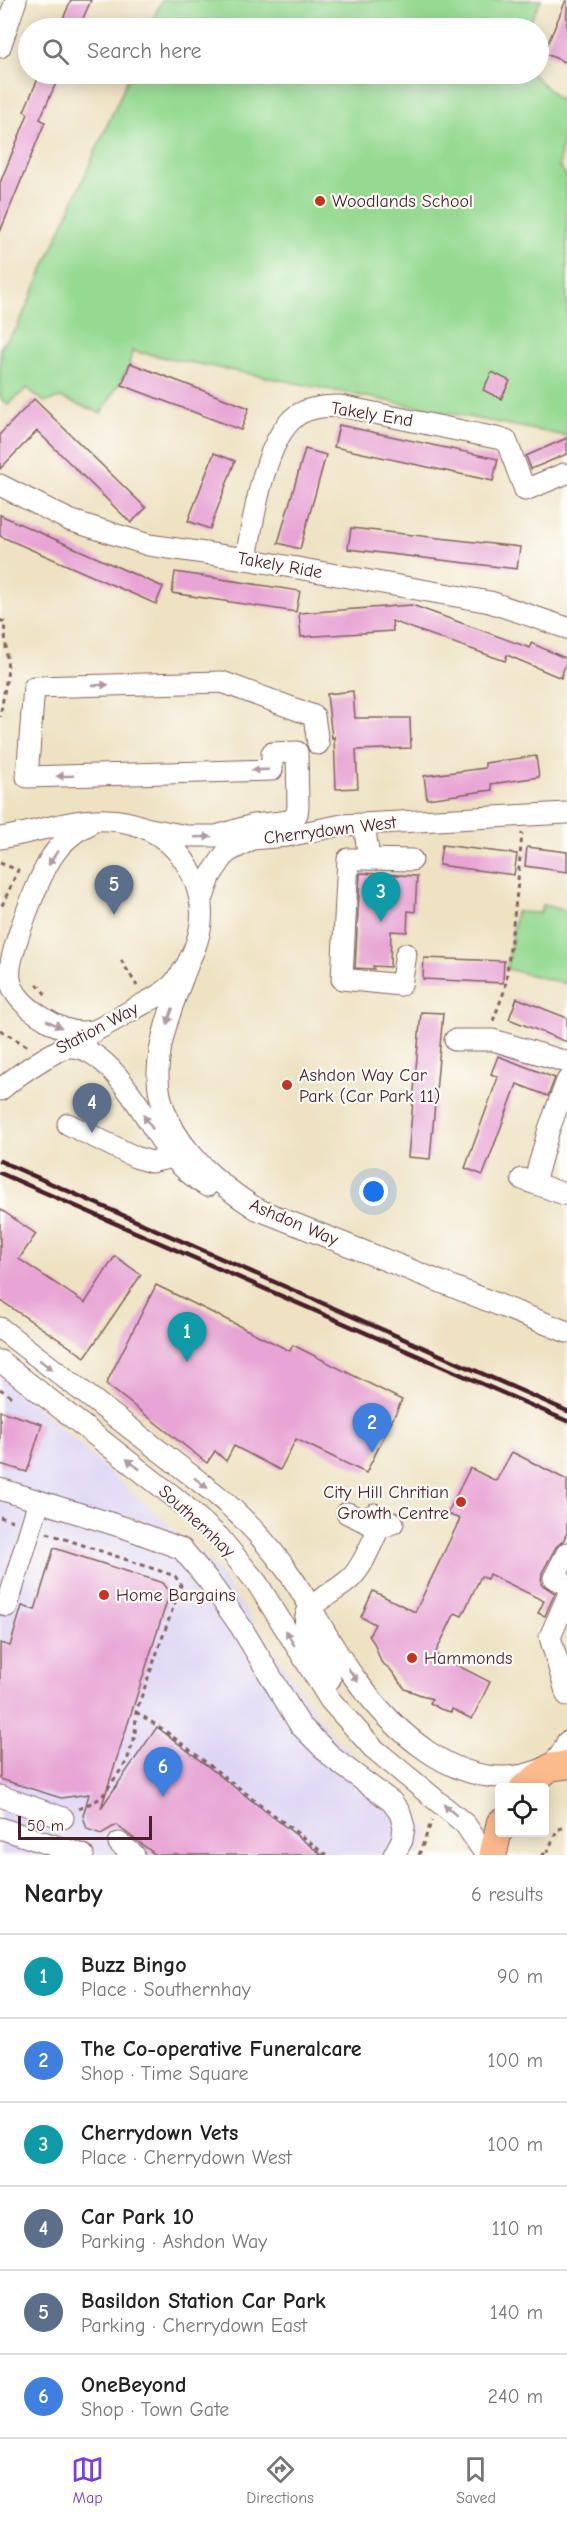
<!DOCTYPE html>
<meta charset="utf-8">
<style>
body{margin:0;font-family:"Comic Neue",sans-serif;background:#f6f6f6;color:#222}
.controls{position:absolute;right:18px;bottom:18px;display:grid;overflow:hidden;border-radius:6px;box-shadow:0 3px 15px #0003}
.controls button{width:54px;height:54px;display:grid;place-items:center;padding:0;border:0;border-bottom:2px solid #e0e0e0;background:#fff;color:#222;font:30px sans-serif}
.scale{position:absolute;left:18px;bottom:15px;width:134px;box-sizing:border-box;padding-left:6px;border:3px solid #4a1f2b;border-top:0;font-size:16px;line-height:21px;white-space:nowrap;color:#4a1f2b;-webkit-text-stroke:4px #fdfcf7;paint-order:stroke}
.you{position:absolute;left:374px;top:1192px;width:21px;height:21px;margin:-15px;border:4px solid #fff;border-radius:50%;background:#1a73e8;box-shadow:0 0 0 9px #1a73e833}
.badge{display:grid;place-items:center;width:39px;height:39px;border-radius:50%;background:#7c3aed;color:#fff;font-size:20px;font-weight:700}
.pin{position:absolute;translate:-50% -50px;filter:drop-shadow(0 2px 3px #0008)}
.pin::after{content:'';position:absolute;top:32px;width:21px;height:18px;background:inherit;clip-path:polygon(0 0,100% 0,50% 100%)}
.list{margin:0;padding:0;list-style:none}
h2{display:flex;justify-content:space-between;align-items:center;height:78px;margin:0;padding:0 24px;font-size:26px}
h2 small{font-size:20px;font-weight:400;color:#767676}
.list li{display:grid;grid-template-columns:39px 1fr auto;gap:18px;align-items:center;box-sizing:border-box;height:84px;padding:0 24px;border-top:2px solid #e0e0e0}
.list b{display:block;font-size:22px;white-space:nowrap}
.list p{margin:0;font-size:20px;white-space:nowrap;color:#767676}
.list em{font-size:20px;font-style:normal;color:#767676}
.icon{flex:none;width:33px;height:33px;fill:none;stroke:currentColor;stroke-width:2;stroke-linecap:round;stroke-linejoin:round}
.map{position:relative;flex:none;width:567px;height:1855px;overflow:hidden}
.search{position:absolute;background:#fff;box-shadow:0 3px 15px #0003;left:18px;right:18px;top:18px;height:66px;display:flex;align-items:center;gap:15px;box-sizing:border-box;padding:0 21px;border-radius:33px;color:#767676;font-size:22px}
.sheet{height:582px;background:#fff}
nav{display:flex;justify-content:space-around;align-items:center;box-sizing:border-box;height:84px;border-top:2px solid #e0e0e0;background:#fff;font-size:16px;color:#767676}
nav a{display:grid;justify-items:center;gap:3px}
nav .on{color:#7c3aed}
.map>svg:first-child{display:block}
.built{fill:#ded5f5}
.green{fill:#96da92;stroke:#707c5e;stroke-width:1.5}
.building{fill:#e8a4d5}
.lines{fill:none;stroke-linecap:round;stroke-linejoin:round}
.minor-casing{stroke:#836360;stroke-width:23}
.major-casing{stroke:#836360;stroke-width:29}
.path{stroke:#836360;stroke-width:3;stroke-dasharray:4.5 4.5;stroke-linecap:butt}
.minor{stroke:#fff;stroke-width:21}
.major{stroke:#fbbb8d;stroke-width:27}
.rail{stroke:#4a1f2b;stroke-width:4.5}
.oneway{fill:#ae9aa0}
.poi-dot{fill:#c8321e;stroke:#fdfcf7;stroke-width:2}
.labels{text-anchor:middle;stroke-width:4.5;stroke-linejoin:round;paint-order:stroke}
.poi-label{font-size:18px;fill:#4a1f2b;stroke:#fdfcf7;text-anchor:start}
.street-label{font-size:18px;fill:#4a1f2b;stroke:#fdfcf7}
</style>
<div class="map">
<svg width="567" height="1855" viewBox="0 0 567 1855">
<rect width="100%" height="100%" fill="#fdfcf7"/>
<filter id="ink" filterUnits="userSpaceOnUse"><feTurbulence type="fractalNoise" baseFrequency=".0167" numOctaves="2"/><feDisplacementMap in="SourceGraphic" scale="12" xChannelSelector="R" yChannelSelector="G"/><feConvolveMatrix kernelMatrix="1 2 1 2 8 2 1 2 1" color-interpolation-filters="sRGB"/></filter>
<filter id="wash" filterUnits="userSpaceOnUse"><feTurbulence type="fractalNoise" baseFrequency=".008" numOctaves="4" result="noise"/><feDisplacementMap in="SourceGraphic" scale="24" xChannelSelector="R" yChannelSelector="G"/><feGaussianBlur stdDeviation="1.35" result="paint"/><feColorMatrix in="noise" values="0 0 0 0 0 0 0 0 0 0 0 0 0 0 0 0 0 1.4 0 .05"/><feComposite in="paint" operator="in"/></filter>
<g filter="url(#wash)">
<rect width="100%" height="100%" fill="#eee2c2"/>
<!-- built -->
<path class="built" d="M0 1374 214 1566 332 1735 429 1829 419 1855H0Z"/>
<!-- green -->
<g class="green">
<path d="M162 0H541L527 28H149Z"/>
<path d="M130 74H532L567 107 559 166 567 177V436L132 351 128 369 101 413 61 398 44 402 27 388 8 405 0 398V348L17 328Z"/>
<path d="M543 905 567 911V984L507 969 516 912 540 913Z"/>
</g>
<g id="blocks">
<!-- building -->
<g class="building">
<path d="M71 0H91L79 28H59Z"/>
<path d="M566 0H567V63L544 53Z"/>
<path d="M40 74H60L40 119 45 122 0 232V183L28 114 24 111Z"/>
<path d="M130 363 249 408 241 430 122 385Z"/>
<path d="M492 372 510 381 501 399 483 390Z"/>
<path d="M34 399 146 508 131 523 37 431 0 469V434Z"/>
<path d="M339 425 498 459 493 481 334 447Z"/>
<path d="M567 438V454L531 469 526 456Z"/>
<path d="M305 449 326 455 300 549 278 543Z"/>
<path d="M214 453 235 461 210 529 188 521Z"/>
<path d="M0 515 163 587 156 604 0 536Z"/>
<path d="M351 528 520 547 517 569 348 549Z"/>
<path d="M175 572 300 591 296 612 172 593Z"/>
<path d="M412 605 530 648 531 643 567 659 561 678 507 655 505 661 392 621 393 631 301 637 299 613Z"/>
<path d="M353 691 355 718H410L411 748 356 750 358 788 336 789 334 737 332 738 327 694Z"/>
<path d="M536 756 539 777 491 784 492 790 427 799 424 776 485 768V763Z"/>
<path d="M442 845 517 854 514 875 439 865Z"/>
<path d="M527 847 567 852V872L525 866Z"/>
<path d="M360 873 417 876 415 912 408 911 407 932 391 931 390 967 373 966 374 969 355 968Z"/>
<path d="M424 958 504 961 503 983 423 979Z"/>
<path d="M517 998 567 1018V1042L509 1019Z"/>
<path d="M421 1012 443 1013 430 1159 408 1157Z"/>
<path d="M498 1056 555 1078 548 1096 517 1084 483 1175 465 1168 498 1077 491 1074Z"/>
<path d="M0 1209 36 1234 19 1259 85 1303 115 1256 141 1275 85 1357 0 1300Z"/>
<path d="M156 1285 290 1351 293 1345 402 1400 366 1473 296 1439 280 1470 234 1446 226 1461 215 1451 207 1463 106 1384Z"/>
<path d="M0 1411 42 1424 27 1472 0 1464Z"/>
<path d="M512 1452 567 1480V1533L563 1541 556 1547 542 1573 541 1584 555 1593 545 1616 538 1613 544 1601 489 1574 487 1579 481 1576 462 1616 455 1613 435 1654 490 1682 472 1719 452 1709 451 1712 440 1709 430 1703 432 1699 405 1689 390 1669 381 1662 374 1643 369 1636 375 1624 361 1617 373 1591 415 1612 460 1519 447 1514 470 1468 496 1481Z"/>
<path d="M54 1548 163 1583 167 1588 168 1598 101 1808 157 1727 322 1855H156L116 1825 101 1834 87 1829 83 1816 89 1794 61 1798 0 1779V1643L10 1646 22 1606 35 1610Z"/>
</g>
</g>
</g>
<g filter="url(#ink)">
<use href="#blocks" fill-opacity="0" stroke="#836360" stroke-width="1.5"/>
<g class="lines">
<!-- minor casing -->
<g class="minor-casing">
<g id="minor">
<path d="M0 47 16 0"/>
<path d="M0 485 69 520 149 545 246 559 490 602 567 628"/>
<path d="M246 559C253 521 264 440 296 416 308 407 326 406 340 406L506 440 525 490 564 474"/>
<path d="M364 824 369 859 412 860"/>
<path d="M88 825C73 832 60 844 51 858 39 878 6 958 10 979 13 997 30 1010 45 1019 59 1028 75 1035 92 1031"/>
<path d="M145 828 187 836H216L253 825 290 821 297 814 298 806 297 752 272 753V770L27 777 34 687 222 682 314 716 318 744"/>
<path d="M0 838C35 833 72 818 108 820 156 822 190 852 200 899 206 927 193 961 174 983 163 995 146 1002 132 1010 88 1037 40 1055 0 1090"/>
<path d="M369 859H348L342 979 401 985 406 954"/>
<path d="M201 903 211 875 226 853 252 839 287 836 342 825 567 813"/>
<path d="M189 961C176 996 159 1034 158 1072 156 1132 211 1180 257 1209L567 1332"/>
<path d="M455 1040H493L567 1062"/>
<path d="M62 1048C109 1037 148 1126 172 1156 182 1168 194 1178 207 1186"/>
<path d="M68 1124 135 1157 151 1162 173 1157"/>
<path d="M522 1179 567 1195"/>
<path d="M534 1183 549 1129 567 1081"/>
<path d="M0 1328 213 1492C243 1516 269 1545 291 1576 313 1608 330 1645 354 1677 391 1728 453 1789 523 1775 545 1770 559 1764 567 1742"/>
<path d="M0 1361 178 1500 219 1537 257 1583 330 1700 373 1748 465 1824 486 1855"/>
<path d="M0 1489 129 1529 182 1549 208 1580 241 1627 300 1725 334 1759 392 1802 400 1813 404 1827 402 1840 394 1855"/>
<path d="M347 1513 379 1528 393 1523"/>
<path d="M567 1553 554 1578 567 1584"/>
<path d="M567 1598 550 1637 567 1695"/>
<path d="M7 1606 39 1501"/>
<path d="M330 1679C321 1662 294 1624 311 1607 323 1596 340 1589 352 1577 364 1564 371 1544 379 1528L374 1514"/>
<path d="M0 1796 63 1818"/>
<path d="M0 1828 83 1855"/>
<path d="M119 1843 134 1855"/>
</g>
</g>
<!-- major casing -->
<g class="major-casing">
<g id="major">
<path d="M523 1788 551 1767 567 1765"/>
<path d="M493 1855 500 1823"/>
</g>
</g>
<!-- path -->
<g class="path">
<path d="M0 620 4 622 8 670 0 717"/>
<path d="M0 863 18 870 0 910"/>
<path d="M121 960 137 986"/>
<path d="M37 984 47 996"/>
<path d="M493 1021 505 989 517 892 522 833"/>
<path d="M0 1030 27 1046"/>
<path d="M0 1389 13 1398"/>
<path d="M0 1517 13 1521"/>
<path d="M47 1533 175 1576 181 1585 136 1712 135 1735 127 1761 101 1798 79 1809"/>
<path d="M136 1712 164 1730 326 1855"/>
<path d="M547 1853 557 1830 567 1826"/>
<path d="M419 1855 432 1820"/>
<path d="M541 1855 547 1853 549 1855"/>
</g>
<!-- minor -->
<use href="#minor" class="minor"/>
<!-- major -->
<use href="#major" class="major"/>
<!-- rail -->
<g class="rail">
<path d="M0 1161 567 1411"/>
<path d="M0 1173 567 1421"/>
</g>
</g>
<!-- one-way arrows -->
<defs><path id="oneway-solid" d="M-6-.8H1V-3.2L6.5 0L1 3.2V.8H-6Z" transform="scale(1.5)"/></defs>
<g class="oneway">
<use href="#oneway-solid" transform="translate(100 685) rotate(-1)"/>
<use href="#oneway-solid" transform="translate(260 770) rotate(178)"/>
<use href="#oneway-solid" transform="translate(65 776) rotate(178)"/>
<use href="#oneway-solid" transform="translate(203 837) rotate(-2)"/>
<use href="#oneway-solid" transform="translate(53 858) rotate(123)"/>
<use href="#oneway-solid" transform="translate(170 1016) rotate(109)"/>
<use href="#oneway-solid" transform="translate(54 1024) rotate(26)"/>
<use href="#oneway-solid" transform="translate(148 1122) rotate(-124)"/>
<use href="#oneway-solid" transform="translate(46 1365) rotate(38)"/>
<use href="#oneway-solid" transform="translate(133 1464) rotate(-142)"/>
<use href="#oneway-solid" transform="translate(201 1483) rotate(38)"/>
<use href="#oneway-solid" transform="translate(290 1638) rotate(-120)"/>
<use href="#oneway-solid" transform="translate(353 1675) rotate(54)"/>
<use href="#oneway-solid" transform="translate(450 1810) rotate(-139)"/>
</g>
</g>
<!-- markers -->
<g class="poi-dot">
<circle cx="320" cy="201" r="6"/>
<circle cx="287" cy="1085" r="6"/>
<circle cx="461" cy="1502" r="6"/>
<circle cx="104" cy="1595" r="6"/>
<circle cx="412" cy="1658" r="6"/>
</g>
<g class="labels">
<!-- poi labels -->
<g class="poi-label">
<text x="332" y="207">Woodlands School</text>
<text x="299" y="1081">Ashdon Way Car<tspan x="299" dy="21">Park (Car Park 11)</tspan></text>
<text x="449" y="1498" text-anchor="end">City Hill Chritian<tspan x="449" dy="21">Growth Centre</tspan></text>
<text x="116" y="1601">Home Bargains</text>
<text x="424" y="1664">Hammonds</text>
</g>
<!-- street labels -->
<g class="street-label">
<text transform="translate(372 414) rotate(9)" y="6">Takely End</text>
<text transform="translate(280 565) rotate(10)" y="6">Takely Ride</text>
<text transform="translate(330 830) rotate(-7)" y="6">Cherrydown West</text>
<text transform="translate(97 1028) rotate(-28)" y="6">Station Way</text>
<text transform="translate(294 1222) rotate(23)" y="6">Ashdon Way</text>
<text transform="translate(197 1521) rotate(43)" y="6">Southernhay</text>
</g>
</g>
</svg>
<div class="controls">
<button><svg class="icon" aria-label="locate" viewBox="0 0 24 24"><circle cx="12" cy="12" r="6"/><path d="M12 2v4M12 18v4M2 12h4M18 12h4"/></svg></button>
</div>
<div class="scale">50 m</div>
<div class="you"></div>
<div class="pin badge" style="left:187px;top:1362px;background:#0f9aa8">1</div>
<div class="pin badge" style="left:372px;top:1453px;background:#3f7fe0">2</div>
<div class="pin badge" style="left:381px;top:922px;background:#0f9aa8">3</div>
<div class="pin badge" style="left:92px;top:1133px;background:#5c6f8a">4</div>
<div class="pin badge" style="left:114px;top:915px;background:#5c6f8a">5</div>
<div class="pin badge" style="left:163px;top:1797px;background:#3f7fe0">6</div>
<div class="search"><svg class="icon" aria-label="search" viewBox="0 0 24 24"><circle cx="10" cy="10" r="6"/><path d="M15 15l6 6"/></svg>Search here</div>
</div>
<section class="sheet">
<h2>Nearby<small>6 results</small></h2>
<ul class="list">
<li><span class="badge" style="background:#0f9aa8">1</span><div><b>Buzz Bingo</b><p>Place · Southernhay</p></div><em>90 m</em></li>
<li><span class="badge" style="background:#3f7fe0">2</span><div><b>The Co-operative Funeralcare</b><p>Shop · Time Square</p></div><em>100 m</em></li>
<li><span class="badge" style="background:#0f9aa8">3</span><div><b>Cherrydown Vets</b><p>Place · Cherrydown West</p></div><em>100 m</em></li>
<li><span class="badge" style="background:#5c6f8a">4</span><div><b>Car Park 10</b><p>Parking · Ashdon Way</p></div><em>110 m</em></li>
<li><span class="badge" style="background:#5c6f8a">5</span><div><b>Basildon Station Car Park</b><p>Parking · Cherrydown East</p></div><em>140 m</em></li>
<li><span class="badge" style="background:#3f7fe0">6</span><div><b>OneBeyond</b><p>Shop · Town Gate</p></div><em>240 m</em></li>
</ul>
</section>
<nav>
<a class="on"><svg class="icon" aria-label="map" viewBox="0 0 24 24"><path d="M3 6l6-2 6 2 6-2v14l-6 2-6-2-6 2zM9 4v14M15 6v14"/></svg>Map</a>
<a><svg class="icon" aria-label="directions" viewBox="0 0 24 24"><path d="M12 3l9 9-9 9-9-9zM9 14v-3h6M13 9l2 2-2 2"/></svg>Directions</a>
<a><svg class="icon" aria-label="saved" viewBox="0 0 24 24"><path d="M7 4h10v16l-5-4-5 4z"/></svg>Saved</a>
</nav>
